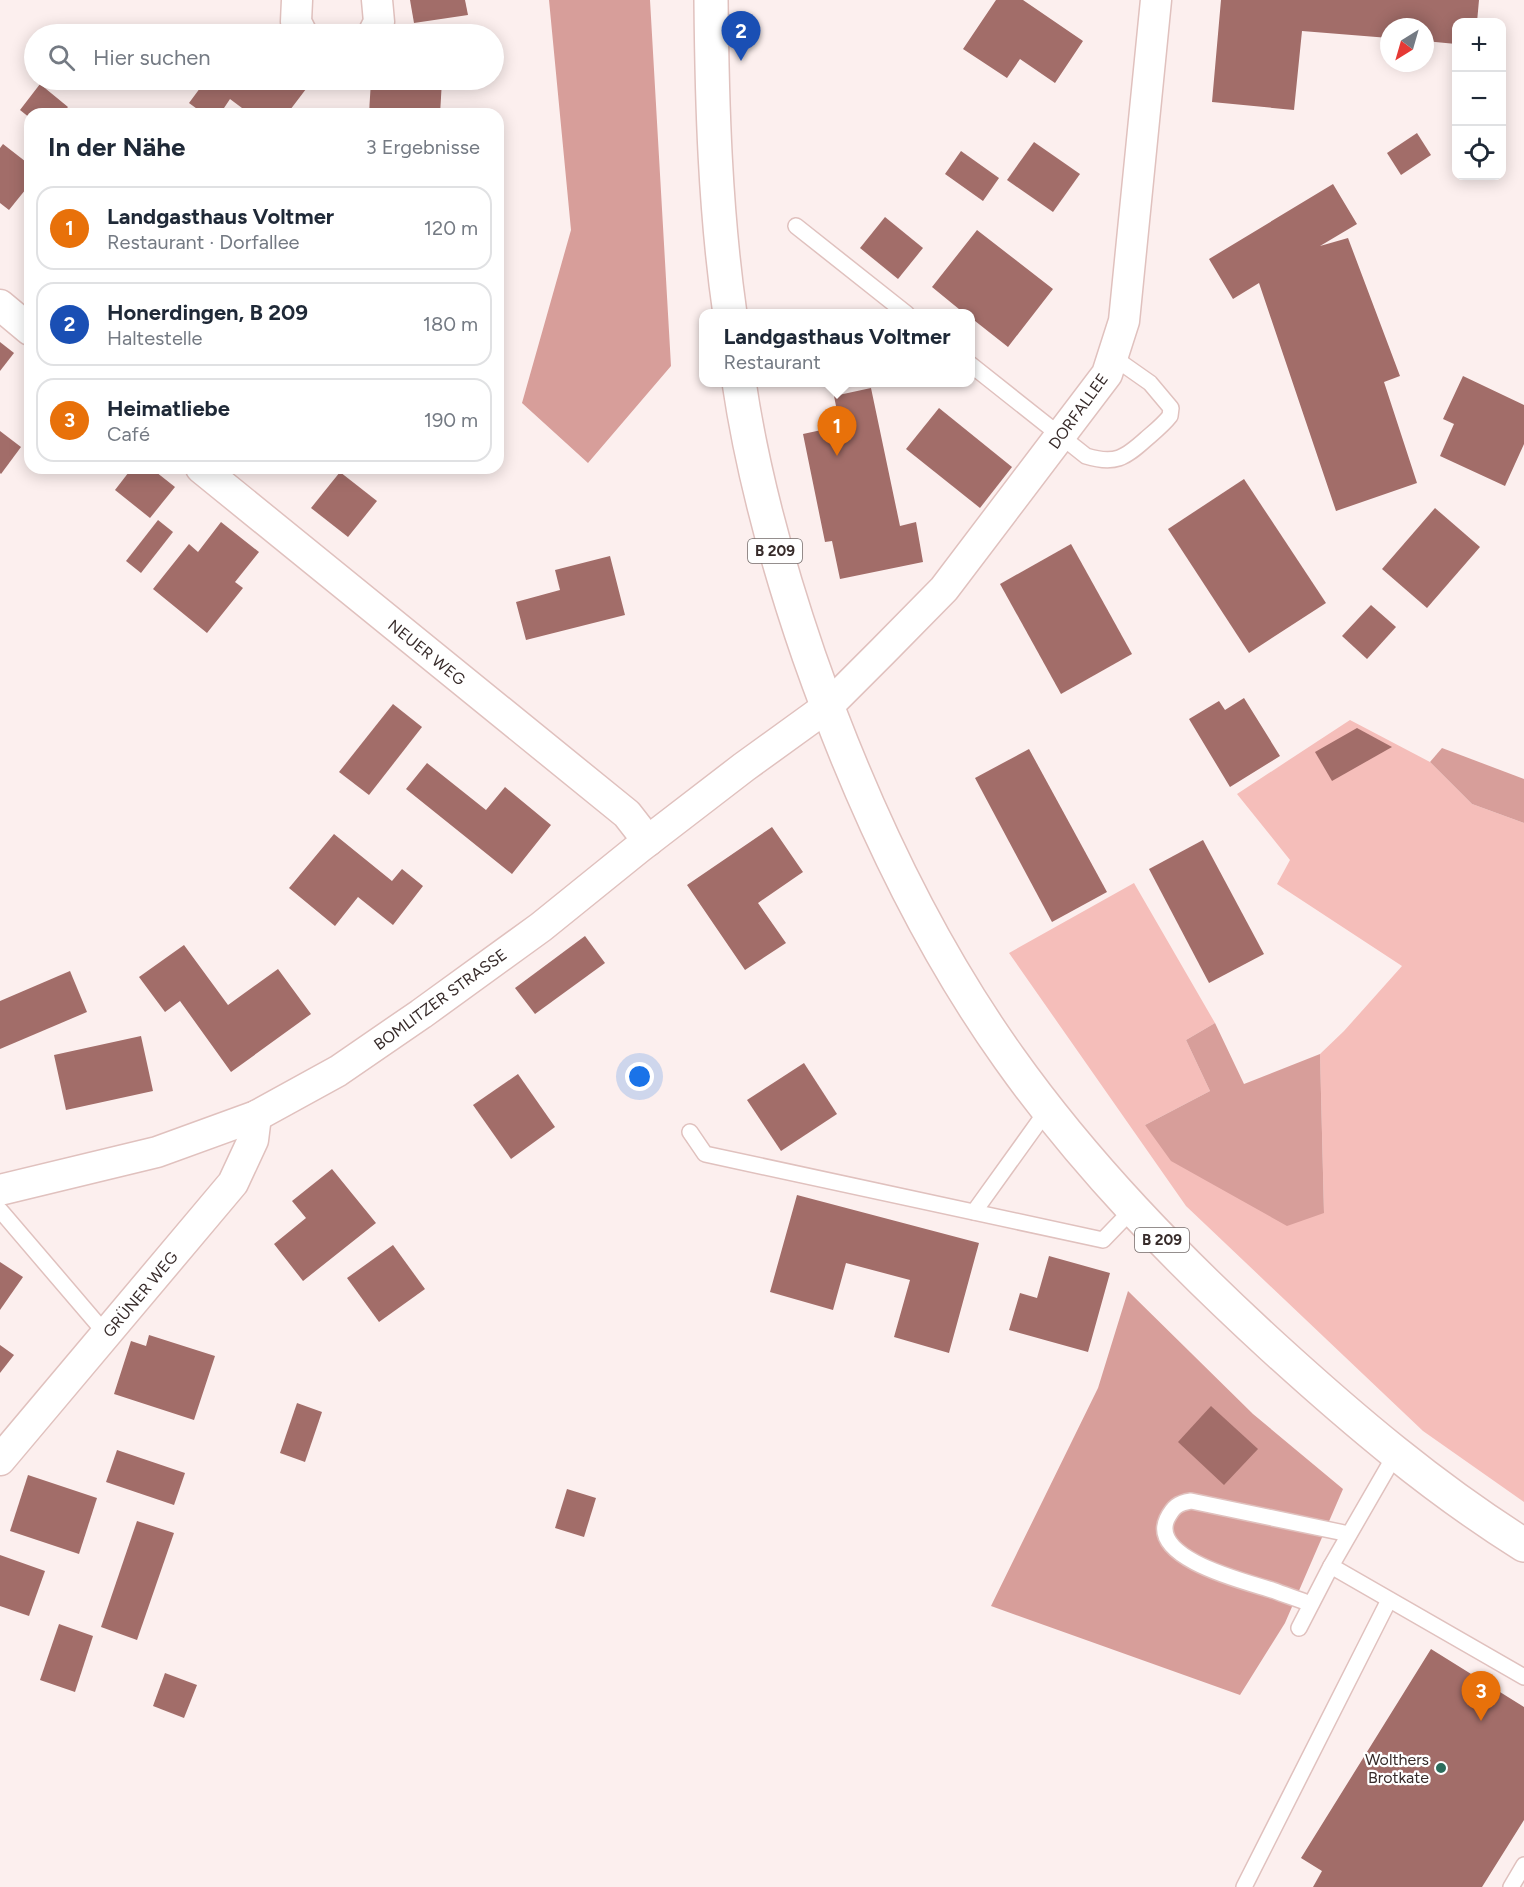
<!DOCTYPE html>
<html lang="de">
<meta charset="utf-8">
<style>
body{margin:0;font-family:Figtree,sans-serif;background:#f6f6f7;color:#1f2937}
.controls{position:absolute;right:18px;top:18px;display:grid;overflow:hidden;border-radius:12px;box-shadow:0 3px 15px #0003}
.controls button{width:54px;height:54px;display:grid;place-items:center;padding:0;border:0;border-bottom:2px solid #e0e1e3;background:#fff;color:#1f2937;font:30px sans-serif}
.compass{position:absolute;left:1380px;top:18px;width:54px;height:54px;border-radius:50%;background:#fff;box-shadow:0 3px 15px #0003;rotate:217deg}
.you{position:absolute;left:640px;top:1077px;width:21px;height:21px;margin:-15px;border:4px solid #fff;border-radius:50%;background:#1a73e8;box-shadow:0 0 0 9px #1a73e833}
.badge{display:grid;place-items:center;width:39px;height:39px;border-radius:50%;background:#d93025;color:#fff;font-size:20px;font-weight:700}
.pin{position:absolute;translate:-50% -50px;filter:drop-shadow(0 2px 3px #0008)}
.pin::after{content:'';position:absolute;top:32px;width:21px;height:18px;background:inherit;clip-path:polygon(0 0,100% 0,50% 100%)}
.popup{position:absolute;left:699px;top:309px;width:276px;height:78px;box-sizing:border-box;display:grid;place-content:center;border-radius:12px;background:#fff;filter:drop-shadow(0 2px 4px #0005);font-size:20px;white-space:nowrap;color:#747a83}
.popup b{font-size:22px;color:#1f2937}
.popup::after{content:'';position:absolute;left:50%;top:100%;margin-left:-12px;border:12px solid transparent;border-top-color:#fff}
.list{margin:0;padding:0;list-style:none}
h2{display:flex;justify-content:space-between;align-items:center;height:78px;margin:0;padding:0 24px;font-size:26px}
h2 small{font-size:20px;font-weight:400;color:#747a83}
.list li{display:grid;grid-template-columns:39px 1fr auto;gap:18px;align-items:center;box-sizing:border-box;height:84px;margin:0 12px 12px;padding:0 12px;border:2px solid #e0e1e3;border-radius:18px}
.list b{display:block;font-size:22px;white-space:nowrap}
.list p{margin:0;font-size:20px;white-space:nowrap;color:#747a83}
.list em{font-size:20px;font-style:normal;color:#747a83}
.icon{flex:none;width:33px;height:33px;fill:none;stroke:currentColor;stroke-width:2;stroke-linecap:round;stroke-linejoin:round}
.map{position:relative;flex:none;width:1524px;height:1887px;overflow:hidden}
.search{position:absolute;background:#fff;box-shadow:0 3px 15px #0003;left:24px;top:24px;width:480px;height:66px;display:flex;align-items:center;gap:15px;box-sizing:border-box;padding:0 21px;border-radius:33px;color:#747a83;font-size:22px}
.panel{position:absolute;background:#fff;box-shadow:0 3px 15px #0003;left:24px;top:108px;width:480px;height:366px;border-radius:18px}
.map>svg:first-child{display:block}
.green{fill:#f5beba}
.forest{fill:#d79e9a}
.building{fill:#a26d69}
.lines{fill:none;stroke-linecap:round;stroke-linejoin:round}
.lane-casing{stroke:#e0c1be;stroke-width:18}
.street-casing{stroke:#e0c1be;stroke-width:33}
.primary-casing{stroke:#e0c1be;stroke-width:36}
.lane{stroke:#fff;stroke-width:15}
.street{stroke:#fff;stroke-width:30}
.primary{stroke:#fff;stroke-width:33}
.poi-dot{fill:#2c6d5c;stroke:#fff;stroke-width:2}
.labels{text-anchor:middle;stroke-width:4.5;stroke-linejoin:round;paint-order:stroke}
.shield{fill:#fff;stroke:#736b6a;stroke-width:1.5}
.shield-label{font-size:15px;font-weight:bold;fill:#372b2a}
.street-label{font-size:16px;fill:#372b2a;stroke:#fff}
.poi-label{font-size:16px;fill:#372b2a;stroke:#fff;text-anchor:end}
</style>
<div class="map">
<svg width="1524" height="1887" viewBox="0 0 1524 1887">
<rect width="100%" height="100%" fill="#fcefee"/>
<!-- green -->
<path class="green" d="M1350 720 1430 762 1472 804 1524 823V1502L1423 1431 1186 1206 1009 953 1134 883 1215 1023 1186 1040 1210 1091 1145 1125 1324 1212 1320 1054 1344 1031 1402 966 1277 884 1290 860 1237 794Z"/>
<!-- forest -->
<g class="forest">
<path d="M549 0H650L671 366 588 463 522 403 571 230Z"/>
<path d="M1442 748 1524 779V823L1472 804 1430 762Z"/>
<path d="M1215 1023 1244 1084 1320 1054 1324 1213 1287 1226 1171 1161 1145 1125 1210 1091 1186 1040Z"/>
<path d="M1128 1291 1253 1414 1343 1489 1285 1623 1240 1695 991 1606 1098 1388Z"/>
</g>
<!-- building -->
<g class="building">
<path d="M410 0H465L468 15 414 23Z"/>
<path d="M996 0H1023L1083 41 1055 83 1020 59 1007 78 963 49Z"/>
<path d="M1221 0H1479L1477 22H1456V44L1425 41V27H1389V38L1302 31 1294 110 1212 102Z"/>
<path d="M206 80H294L306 89 287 114H250L230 99 220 114H204L189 103Z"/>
<path d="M371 80 442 81 440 114H369Z"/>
<path d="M40 84 68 107 62 114H30V118L20 110Z"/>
<path d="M1417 133 1431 155 1401 175 1387 153Z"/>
<path d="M1034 142 1080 174 1053 212 1007 180Z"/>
<path d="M3 144 30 165V184L9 210 0 203V148Z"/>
<path d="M961 151 999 178 983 201 945 174Z"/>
<path d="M1333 184 1357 224 1320 246 1348 238 1400 376 1384 382 1417 483 1336 511 1259 283 1233 299 1209 259Z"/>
<path d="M885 217 923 248 898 279 860 248Z"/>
<path d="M977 230 1053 289 1008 347 970 317V314H965L932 287Z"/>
<path d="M0 342 14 353 0 371Z"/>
<path d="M1463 376 1524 405V444L1505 486 1440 456 1454 424 1443 419Z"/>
<path d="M871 388 900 526 916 522 923 562 840 579 832 541 825 542 803 434 840 426 834 396Z"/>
<path d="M939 408 1012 467 980 508 906 449Z"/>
<path d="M0 431 21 447 1 474 0 473Z"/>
<path d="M132 468H151L175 487 150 518 115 490Z"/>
<path d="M340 472 377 501 348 537 311 508Z"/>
<path d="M1244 479 1326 603 1249 653 1168 529Z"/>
<path d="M1435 508 1480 547 1427 608 1382 569Z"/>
<path d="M158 520 173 532 141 573 126 561Z"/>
<path d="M221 522 259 552 235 582 243 588 207 633 153 589 189 544 198 552Z"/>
<path d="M1071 544 1132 654 1061 694 1000 584Z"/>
<path d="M610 556 625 615 526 640 516 602 560 590 555 570Z"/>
<path d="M1371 605 1396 627 1367 659 1342 636Z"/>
<path d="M1244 698 1280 756 1230 787 1189 719 1219 701 1225 710Z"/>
<path d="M393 704 422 727 369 795 339 772Z"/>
<path d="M1357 728 1392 747 1332 781 1315 752Z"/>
<path d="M1029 749 1107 892 1052 922 975 778Z"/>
<path d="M427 763 486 810 505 787 551 825 512 874 406 789Z"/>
<path d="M772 827 803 872 758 903 786 943 745 970 687 885Z"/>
<path d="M334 834 392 881 402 869 423 886 393 925 358 897 335 926 289 888Z"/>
<path d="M1203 840 1264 954 1209 983 1149 869Z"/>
<path d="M585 936 605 963 535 1014 515 988Z"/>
<path d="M184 945 228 1005 278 969 311 1014 231 1072 180 1001 165 1012 139 977Z"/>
<path d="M70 971 87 1012 0 1049V1001Z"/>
<path d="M141 1036 153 1091 66 1110 54 1055Z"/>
<path d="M804 1063 837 1114 781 1151 747 1100Z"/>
<path d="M518 1074 555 1127 511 1159 473 1105Z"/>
<path d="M332 1169 376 1223 303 1281 274 1244 306 1218 292 1201Z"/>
<path d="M797 1195 979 1243 949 1353 894 1337 910 1280 846 1263 833 1310 770 1292Z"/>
<path d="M393 1245 425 1289 379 1322 347 1278Z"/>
<path d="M1049 1256 1110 1273 1088 1352 1009 1330 1020 1293 1037 1298Z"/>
<path d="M0 1262 23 1277 0 1310Z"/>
<path d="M149 1335 215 1356 194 1420 114 1394 131 1341 146 1346Z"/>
<path d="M0 1345 14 1355 0 1373Z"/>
<path d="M297 1403 322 1412 305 1462 280 1453Z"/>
<path d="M1211 1406 1258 1449 1224 1485 1178 1442Z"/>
<path d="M117 1450 185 1473 174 1505 106 1482Z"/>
<path d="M28 1475 97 1498 79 1554 10 1531Z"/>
<path d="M567 1489 596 1498 584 1537 555 1528Z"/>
<path d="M137 1521 174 1533 137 1640 101 1627Z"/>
<path d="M0 1555 45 1571 29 1616 0 1606Z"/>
<path d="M59 1624 93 1636 75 1692 40 1680Z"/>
<path d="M1431 1649 1524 1707V1820L1482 1887H1313L1322 1871 1301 1858Z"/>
<path d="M165 1673 197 1685 184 1718 153 1706Z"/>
</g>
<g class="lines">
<!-- lane casing -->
<g class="lane-casing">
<g id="lane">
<path d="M796 226 907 314"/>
<path d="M970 364 1086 456C1115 465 1125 458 1146 439 1154 432 1163 425 1170 416L1171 408 1150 383 1113 357"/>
<path d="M690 1132 705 1154 1103 1240 1132 1210"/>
<path d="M0 1210 106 1334"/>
<path d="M974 1212 1048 1109"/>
<path d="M1331 1566 1524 1677"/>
<path d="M1311 1604C1298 1599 1285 1595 1272 1590 1247 1582 1149 1559 1167 1519 1173 1507 1178 1503 1191 1501L1349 1534"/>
<path d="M1299 1628 1331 1566 1395 1455"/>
<path d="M1244 1887 1389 1600"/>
<path d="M1511 1887 1524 1865"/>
</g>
</g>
<!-- street casing -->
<g class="street-casing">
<g id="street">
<path d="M297 0 296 22 302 34"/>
<path d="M373 34 379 22 377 0"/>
<path d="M0 305 30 330"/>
<path d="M201 468 627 814 648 841"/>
<path d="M0 1190 157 1152 256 1116 338 1071 421 1014 541 927 640 847 744 767 827 707 883 651 944 589 1107 374 1124 321 1156 0"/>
<path d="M0 1460 233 1183 253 1140 256 1116"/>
</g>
</g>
<!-- primary casing -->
<g class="primary-casing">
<g id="primary">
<path d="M711 0C712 105 715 210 730 314"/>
<path d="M739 382C753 477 778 566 809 656 859 798 922 936 1009 1058 1085 1165 1177 1259 1273 1347 1352 1419 1433 1488 1524 1545"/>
</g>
</g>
<!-- lane -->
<use href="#lane" class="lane"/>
<!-- street -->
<use href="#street" class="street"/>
<!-- primary -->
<use href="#primary" class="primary"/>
</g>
<!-- markers -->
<circle class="poi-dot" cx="1441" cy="1768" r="6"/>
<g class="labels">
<!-- shield labels -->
<g class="shield">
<rect x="748" y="539" width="54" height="24" rx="4.5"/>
<rect x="1135" y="1228" width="54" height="24" rx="4.5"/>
</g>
<g class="shield-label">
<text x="775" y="556">B 209</text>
<text x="1162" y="1245">B 209</text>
</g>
<!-- street labels -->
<g class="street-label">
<text transform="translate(1078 411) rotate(-54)" y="6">DORFALLEE</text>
<text transform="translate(427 652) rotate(39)" y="6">NEUER WEG</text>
<text transform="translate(440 999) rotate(-36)" y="6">BOMLITZER STRASSE</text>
<text transform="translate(140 1294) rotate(-50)" y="6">GRÜNER WEG</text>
</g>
<!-- poi labels -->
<g class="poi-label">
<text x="1429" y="1765">Wolthers<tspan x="1429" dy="18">Brotkate</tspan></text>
</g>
</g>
</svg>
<div class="controls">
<button>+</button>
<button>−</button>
<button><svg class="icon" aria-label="locate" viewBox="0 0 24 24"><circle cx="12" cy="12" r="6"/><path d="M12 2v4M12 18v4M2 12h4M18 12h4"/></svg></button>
</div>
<svg class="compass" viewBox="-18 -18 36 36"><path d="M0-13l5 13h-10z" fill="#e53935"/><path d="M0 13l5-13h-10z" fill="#747a83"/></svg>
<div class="you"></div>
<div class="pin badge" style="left:837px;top:456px;background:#e8710a">1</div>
<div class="popup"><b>Landgasthaus Voltmer</b>Restaurant</div>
<div class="pin badge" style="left:741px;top:61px;background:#1a4fb4">2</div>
<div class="pin badge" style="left:1481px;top:1721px;background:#e8710a">3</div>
<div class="search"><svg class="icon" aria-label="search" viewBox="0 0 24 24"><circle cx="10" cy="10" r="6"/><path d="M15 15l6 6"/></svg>Hier suchen</div>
<section class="panel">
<h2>In der Nähe<small>3 Ergebnisse</small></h2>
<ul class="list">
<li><span class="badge" style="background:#e8710a">1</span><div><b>Landgasthaus Voltmer</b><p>Restaurant · Dorfallee</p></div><em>120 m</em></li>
<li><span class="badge" style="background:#1a4fb4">2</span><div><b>Honerdingen, B 209</b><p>Haltestelle</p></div><em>180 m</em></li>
<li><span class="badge" style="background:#e8710a">3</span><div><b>Heimatliebe</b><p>Café</p></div><em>190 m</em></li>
</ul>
</section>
</div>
